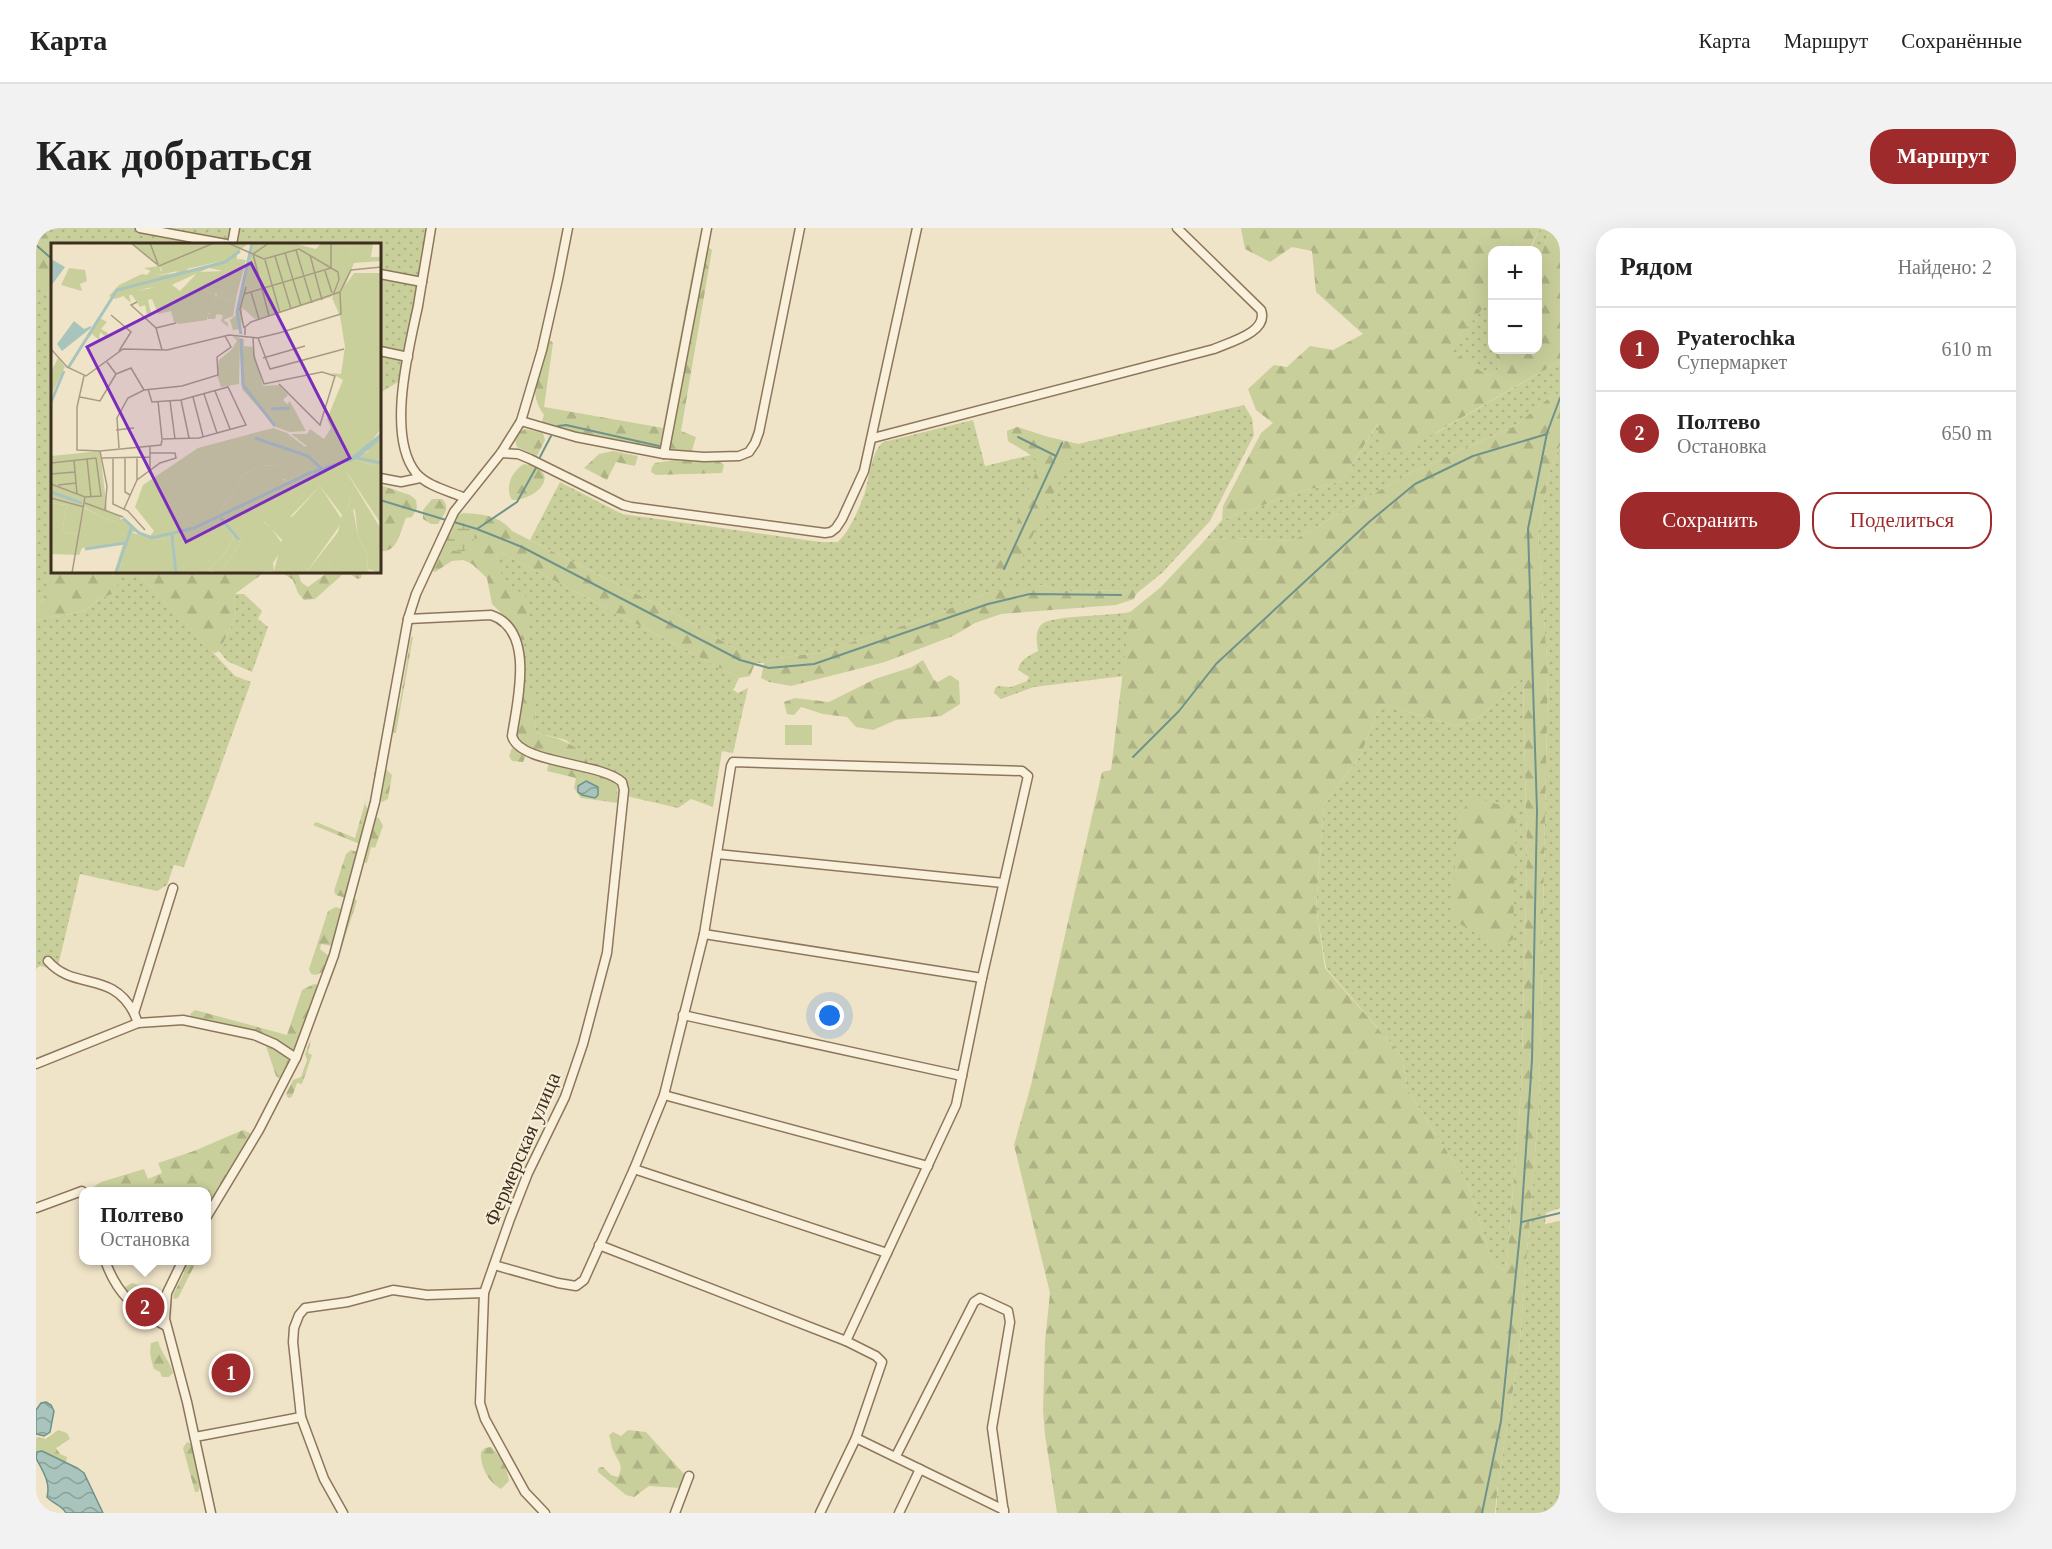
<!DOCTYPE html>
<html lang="ru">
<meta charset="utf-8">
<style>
body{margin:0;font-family:"Times New Roman",serif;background:#f2f2f2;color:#222}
.controls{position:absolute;right:18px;top:18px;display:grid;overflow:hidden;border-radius:12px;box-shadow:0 6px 24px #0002}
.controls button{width:54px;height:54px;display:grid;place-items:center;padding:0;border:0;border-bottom:2px solid #e0e0e0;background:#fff;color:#222;font:30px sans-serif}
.you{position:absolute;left:794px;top:788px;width:21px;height:21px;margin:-15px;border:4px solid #fff;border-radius:50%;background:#1a73e8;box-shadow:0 0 0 9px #1a73e833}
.badge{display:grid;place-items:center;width:39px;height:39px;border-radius:50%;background:#9e2a2b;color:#fff;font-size:20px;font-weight:700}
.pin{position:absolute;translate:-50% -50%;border:3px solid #fff;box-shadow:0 2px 6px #0006}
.popup{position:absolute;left:43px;top:959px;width:132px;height:78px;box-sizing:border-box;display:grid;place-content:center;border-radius:12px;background:#fff;filter:drop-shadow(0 2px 4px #0005);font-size:20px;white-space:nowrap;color:#767676}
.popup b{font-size:22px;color:#222}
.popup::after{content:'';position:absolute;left:50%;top:100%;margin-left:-12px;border:12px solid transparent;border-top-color:#fff}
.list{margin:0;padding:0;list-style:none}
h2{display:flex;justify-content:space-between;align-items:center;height:78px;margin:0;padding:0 24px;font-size:26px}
h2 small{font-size:20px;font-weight:400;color:#767676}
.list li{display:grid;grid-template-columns:39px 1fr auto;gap:18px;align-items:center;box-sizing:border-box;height:84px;padding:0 24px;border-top:2px solid #e0e0e0}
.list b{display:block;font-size:22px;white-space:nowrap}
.list p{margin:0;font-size:20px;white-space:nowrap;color:#767676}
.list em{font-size:20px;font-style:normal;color:#767676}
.actions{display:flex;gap:12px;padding:18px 24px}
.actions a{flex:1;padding:14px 0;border:2px solid #9e2a2b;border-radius:24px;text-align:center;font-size:21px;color:#9e2a2b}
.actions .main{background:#9e2a2b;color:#fff}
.map{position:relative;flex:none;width:1524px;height:1285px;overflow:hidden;border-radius:24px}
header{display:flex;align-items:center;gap:36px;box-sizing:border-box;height:84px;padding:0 30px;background:#fff;border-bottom:2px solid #e0e0e0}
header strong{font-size:28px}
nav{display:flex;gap:33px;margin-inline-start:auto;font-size:21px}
.intro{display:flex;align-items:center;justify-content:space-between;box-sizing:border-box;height:144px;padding:0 36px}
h1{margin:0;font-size:42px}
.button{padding:15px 27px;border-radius:24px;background:#9e2a2b;color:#fff;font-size:21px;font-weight:700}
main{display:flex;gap:36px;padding:0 36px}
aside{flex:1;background:#fff;border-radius:24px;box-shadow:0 6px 24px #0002}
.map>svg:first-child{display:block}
.grass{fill:url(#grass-dots)}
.forest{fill:url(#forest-firs);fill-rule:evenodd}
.wetland{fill:url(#wetland-marsh)}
.pitch{fill:#c9cf9b}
.water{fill:url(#water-waves);stroke:#6f938a;stroke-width:1.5}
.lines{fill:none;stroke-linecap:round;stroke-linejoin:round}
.stream{stroke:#6f938a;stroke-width:2}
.minor-casing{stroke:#8d765c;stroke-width:11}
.minor{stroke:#faf1dc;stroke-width:8}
.labels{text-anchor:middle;stroke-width:4.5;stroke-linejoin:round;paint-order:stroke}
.street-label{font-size:21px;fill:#3d2e20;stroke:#f7eed8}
.inset-river{fill:none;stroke:#a9c4bc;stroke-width:3}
.inset-road{fill:none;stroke:#a89b85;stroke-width:1.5}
.view{fill:#7b2cbf;fill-opacity:0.15;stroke:#7b2cbf;stroke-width:3}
.inset-edge{fill:none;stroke:#3d2e20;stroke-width:3}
</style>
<header>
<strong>Карта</strong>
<nav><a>Карта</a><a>Маршрут</a><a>Сохранённые</a></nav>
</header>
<div class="intro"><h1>Как добраться</h1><a class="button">Маршрут</a></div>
<main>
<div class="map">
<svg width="1524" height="1285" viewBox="0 0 1524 1285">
<defs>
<pattern id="grass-dots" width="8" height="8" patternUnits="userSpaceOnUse" patternTransform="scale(1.5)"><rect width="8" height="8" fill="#c9cf9b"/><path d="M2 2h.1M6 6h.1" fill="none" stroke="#aeb285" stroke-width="1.8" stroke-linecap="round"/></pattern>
<pattern id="forest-firs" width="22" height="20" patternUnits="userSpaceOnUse" patternTransform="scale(1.5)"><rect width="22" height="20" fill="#c9cf9b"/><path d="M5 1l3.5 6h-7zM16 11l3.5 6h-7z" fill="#aeb285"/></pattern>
<pattern id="wetland-marsh" width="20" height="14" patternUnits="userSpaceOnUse" patternTransform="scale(1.5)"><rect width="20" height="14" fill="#c9cf9b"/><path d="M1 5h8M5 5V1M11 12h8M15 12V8" fill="none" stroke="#aeb285"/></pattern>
<pattern id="water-waves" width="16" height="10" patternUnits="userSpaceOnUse" patternTransform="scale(1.5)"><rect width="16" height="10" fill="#a9c4bc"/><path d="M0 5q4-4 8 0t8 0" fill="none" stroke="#8ba098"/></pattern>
</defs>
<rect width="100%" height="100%" fill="#f0e4c8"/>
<!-- grass -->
<g class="grass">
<path d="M0 0H395L367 151 344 165V16H16Z"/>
<path d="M1504 0H1517L1514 3 1502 35V22H1494Z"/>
<path d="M0 55 16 70V336L13 346V369L3 374 0 373Z"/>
<path d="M1456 69 1455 114 1464 138 1459 145 1451 147 1412 122Z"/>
<path d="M1524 133V165L1513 170 1479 198 1372 246 1256 313 1198 310 1169 312 1186 292 1267 263 1306 253 1343 194 1400 205Z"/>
<path d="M1208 177 1216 190 1218 207 1174 293 1127 344 1100 366 1097 362 1025 363 1005 357 950 365 891 390 782 425 741 430 728 435H719L715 430 638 385 494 312 524 254 586 286 785 314H802C814 302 822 283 828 267 834 250 834 226 847 214L937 192 949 238 995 227 972 213 971 203 981 199 1012 209 1042 216Z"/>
<path d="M1524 217V980L1510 985 1509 996 1524 993V1285H1460L1462 1255 1483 1124 1503 876 1512 446 1502 305 1514 242Z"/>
<path d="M462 323 703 450 697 462 702 465 712 460 697 525 686 523 677 579 655 571 642 580 590 568 589 552 575 543 552 534 530 512 501 505 498 499 500 483 487 463 486 413 491 410 462 339Z"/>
<path d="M77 344H101L199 448 215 454 148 639 138 637 131 657 121 663 44 646 21 742 4 738 0 741V392L25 388 50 382 63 371 79 365Z"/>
<path d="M199 366H208L226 383 222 391 232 399 216 444 191 433 183 423 200 389 198 375Z"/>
<path d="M1094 384 1088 448 998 459 965 471 958 465 959 460 962 458 975 459 991 453 993 449 982 442C984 431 993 428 1002 423 1001 414 998 404 1006 396 1016 387 1077 388 1094 384Z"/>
<path d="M1487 450 1491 631 1485 867 1470 1043 1457 1037 1433 958 1371 861 1366 828 1290 740 1280 679 1288 577 1324 528 1345 476 1421 498 1445 488Z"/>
</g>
<!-- forest -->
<g class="forest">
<path d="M0 0H9L20 12 30 16H16V70L0 55Z"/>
<path d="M1205 0H1504L1493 22H1456V69L1413 122 1451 147 1459 145 1464 138 1458 122H1502V35L1514 3 1517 0H1524V133L1361 227 1344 222 1342 195 1306 253 1267 263 1186 292 1187 278 1225 205 1237 195 1220 182 1212 161 1238 137 1251 139 1274 118 1297 122 1327 106 1280 64 1276 23 1256 19 1234 34 1209 21Z"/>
<path d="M669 16 676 22 645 203 660 209 655 226 569 213 508 197 506 194 508 187C490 163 503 141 510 114L514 112 517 115 508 179 627 200 661 20Z"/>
<path d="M1524 165V217L1514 242 1502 305 1512 446 1503 876 1483 1124 1462 1255 1459 1285H1021L1009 1207 1007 1183 1009 1113 1014 1065 978 917 995 857 1066 544 1075 542 1094 384 1125 359 1169 312 1198 310 1256 313 1372 246 1479 198 1513 170ZM1487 450 1491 631 1485 867 1470 1043 1457 1037 1433 958 1371 861 1366 828 1289 740 1280 679 1288 577 1324 528 1345 476 1421 498 1445 488Z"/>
<path d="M981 199 1012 209 1042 216 985 331 973 347 970 348 958 343 976 311 985 281 1003 236 996 227 972 213 971 203Z"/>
<path d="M489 201 507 205 509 212 501 228 481 219 479 212 484 204Z"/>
<path d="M577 223 602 228 599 238 580 234 571 252 548 240 563 226Z"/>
<path d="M638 232 684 234 688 237 686 245 620 247 615 244 616 239 619 235Z"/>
<path d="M488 236C528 242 502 272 476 272 468 259 476 243 488 236Z"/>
<path d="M344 257 374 267 380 272 381 280 376 289 370 290C364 304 362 325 344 323Z"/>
<path d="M396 271H406C415 280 408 286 402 296H395L387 291V282Z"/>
<path d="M427 285C446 286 463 287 476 303L638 385 715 430 719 435 714 448 703 450 462 323C460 350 473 355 491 370V410L486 413 470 390 456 376 451 350 436 336 427 332 416 333 399 344 396 343 395 340 421 288Z"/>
<path d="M16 336V344H77L76 346 82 356 79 365 63 371 50 382 25 388 0 392V373L3 374 13 369V346Z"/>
<path d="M101 344H229L199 366 198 375 200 389 183 423 179 425 175 423Z"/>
<path d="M245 344H262L265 354 272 359 292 344H324L326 345 325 350 322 351 315 347H306L279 371 268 372 262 365 257 352Z"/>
<path d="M1005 357 1025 363 1098 362 1100 366 1098 371 1080 377 965 386 939 395 917 408 849 434 755 458 733 454 725 450 728 435 741 430 782 425 891 390 950 365 987 358Z"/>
<path d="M375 409H377L360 505 356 504 344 527 342 525 352 483 361 426 363 427 358 489 363 479Z"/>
<path d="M887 432 898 452 902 454 914 447 923 453 924 476 905 488 860 492 837 502 820 499 811 489 787 486 765 479 758 487 751 486 748 474 759 470 793 474 839 451 876 439Z"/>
<path d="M487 463 497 464 500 483 498 499 501 505C521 510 541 515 552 534L549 545 577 552 581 556 582 575 545 570 538 560 540 550 511 543 514 528 493 521 487 534 476 533 473 528 480 510Z"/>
<path d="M346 531 349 540 356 547 352 571 346 574 342 568 345 554 338 547 341 533Z"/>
<path d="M332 564 329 576 336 589 343 590 347 598 339 620 335 619 331 635 321 633 314 657 310 662 321 673 304 724 300 723 296 718 285 716 284 721 301 734 293 758 291 757 289 743 280 747 275 746 273 741 292 683 300 679 306 681 310 670 300 667 298 663 310 626 315 622 325 625 326 617 277 597 280 594 319 610Z"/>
<path d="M1438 569 1480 582 1477 711 1464 720 1416 691 1422 587Z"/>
<path d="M278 756 284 757 259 823 255 824 218 804 155 789 154 786 159 782 251 807 266 762Z"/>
<path d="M275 811 272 825 276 827 266 856 261 855 256 869 252 870 250 866 257 852 265 849 271 832 269 826Z"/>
<path d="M229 815 252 829 253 835 246 849 243 850 240 848Z"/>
<path d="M207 902 214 905V909L171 981 170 964H53V962L65 954 108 941 112 951 126 945 122 935 158 923Z"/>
<path d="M154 1033 158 1035V1038L142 1070 138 1071 137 1067 148 1045 146 1042 149 1036H152Z"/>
<path d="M96 1055 108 1059V1063H104L103 1067 108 1081 111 1080 112 1086 100 1078 87 1064 89 1059Z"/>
<path d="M122 1113C125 1125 134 1133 137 1145L133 1149H126L124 1144 118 1141C115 1131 113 1125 115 1115Z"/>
<path d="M22 1202 31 1205 34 1211 20 1220 24 1226 31 1229 30 1235 6 1223 0 1224V1209L10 1211Z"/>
<path d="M592 1202 610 1204 649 1247 644 1260 613 1258 598 1269 590 1267 562 1244V1240L567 1239 575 1247 582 1249C589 1236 581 1233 577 1222 575 1218 575 1212 573 1207L577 1204 585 1208Z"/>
<path d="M151 1214 155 1216 164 1259 162 1264H159L147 1220Z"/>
<path d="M455 1219C465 1228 471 1239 473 1253L465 1261C452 1254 444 1238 445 1224L449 1220Z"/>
</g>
<!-- wetland -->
<path class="wetland" d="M427 285 436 291 439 306 437 316 427 324 403 321 421 288Z"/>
<!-- pitch -->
<rect class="pitch" x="749" y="497" width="27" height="20"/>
<!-- water -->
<g class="water">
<path d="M550 553 562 559V567L559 570 546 567 542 564V558Z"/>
<path d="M10 1174 15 1177 18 1183 14 1204 8 1208 0 1206V1182L5 1175Z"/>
<path d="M6 1223 41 1240 48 1245 67 1285H30C26 1277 17 1276 11 1269 15 1254 6 1242 0 1230L1 1224Z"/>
</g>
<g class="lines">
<!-- stream -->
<g class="stream">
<path d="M0 17 16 31"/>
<path d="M522 198 530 197 623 218"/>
<path d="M982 209 1020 228"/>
<path d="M504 229 515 208"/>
<path d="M344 272 410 292"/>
<path d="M418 294 441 301 481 274 501 238"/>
<path d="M441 301 486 319 704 432 733 440 778 436 952 376 994 366 1085 367"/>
<path d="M968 341 1026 215"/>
<path d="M1097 529 1143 483 1180 436 1333 294 1379 256 1437 228 1511 206"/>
<path d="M1486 994 1524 985"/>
<path d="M1446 1285 1465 1193 1485 995 1496 832 1501 583 1492 301 1511 205 1524 170"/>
</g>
<!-- minor casing -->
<g class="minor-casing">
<g id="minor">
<path d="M104 0 190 16"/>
<path d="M395 0C391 26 386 52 382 78 373 120 350 208 380 245 391 258 413 263 429 270"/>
<path d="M196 16 199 0"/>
<path d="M344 46 386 54"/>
<path d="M344 123 372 129"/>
<path d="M485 193 540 209 628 226 668 229 703 228 713 224 719 215 723 204 764 0"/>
<path d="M837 210 1178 121C1194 114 1233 104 1225 82L1141 0"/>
<path d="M465 225 482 226 494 231 587 277 595 279 789 305 795 304 800 300 806 291 828 243 881 0"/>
<path d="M628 226 671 0"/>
<path d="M344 250 365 254 384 250"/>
<path d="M372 391 455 387C500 402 481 474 476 508 483 536 564 534 586 554L588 562 571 725 547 816 529 869 492 945 474 991 448 1065 444 1175 449 1191 489 1264 509 1285"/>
<path d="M681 626 967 655"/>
<path d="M668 706 946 750"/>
<path d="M12 733C38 763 76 742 98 785"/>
<path d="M647 787 926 848"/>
<path d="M102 795 98 785 137 660"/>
<path d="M0 836 102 795 147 792 218 807 239 816 260 830"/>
<path d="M628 867 892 938"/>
<path d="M598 941 851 1025"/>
<path d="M0 980 46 963 48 968"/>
<path d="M170 990 223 902 260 830 298 727 339 574 372 391 380 366 418 284 465 225 485 193 506 122 522 51 532 0"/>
<path d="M69 1032C80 1065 100 1083 130 1098"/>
<path d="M147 1032 131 1065 129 1091 151 1174 175 1285"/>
<path d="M458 1037 522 1055 540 1058 548 1052 598 941 628 867 668 706 695 538 697 534 986 543 992 548 946 750 920 877 810 1113 563 1017"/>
<path d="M265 1189 288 1251 307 1285"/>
<path d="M159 1209 265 1189 257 1114 258 1100 263 1087 269 1080 312 1074 357 1062 391 1067 448 1065"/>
<path d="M820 1210 968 1282"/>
<path d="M860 1228 938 1074 944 1070 972 1083 974 1094 956 1200 968 1285"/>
<path d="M639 1285 653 1248"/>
<path d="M784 1285 820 1210 846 1134 840 1128 810 1113"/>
<path d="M863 1285 884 1241"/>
</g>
</g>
<!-- minor -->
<use href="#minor" class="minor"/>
</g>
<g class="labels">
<!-- street labels -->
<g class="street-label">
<text transform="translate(486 921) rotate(-67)" y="7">Фермерская улица</text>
</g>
</g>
<!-- overview -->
<g transform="translate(15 15)">
<rect width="330" height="330" fill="#f0e4c8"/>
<path d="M80 0H198L176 17 113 31 109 24ZM201 0H242L265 6 270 0H290L299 5 302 22 287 28 289 36 280 54 205 77 188 62ZM188 16 195 17 186 51 179 58 165 54 166 51 152 42 149 44 164 54 157 71 166 69 164 76H157V73L156 77 128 81 123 79 120 68 107 71 101 56 97 57 100 70 96 71 94 62 89 64 81 52H78L80 60 73 54 76 50 120 41 129 48 147 29 172 28ZM47 74 56 79 50 86 57 90 55 94 49 89 48 97 41 91 30 104ZM189 100 188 141 170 144 166 132 168 117ZM192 103 202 104 212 143 228 142 237 152 232 157 236 161 239 158 255 188 239 189 225 184 219 169 197 148 191 140ZM7 115 14 124 0 152 1 127ZM236 190 253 203 263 204 285 225 300 216 330 224V281L293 225 330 286V330L316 326 317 313 307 293 304 267 297 264 300 254 259 236 233 256 231 277 242 273 269 243 292 278 255 330H217L223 328 231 297 213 278 202 282 191 298 173 277 183 295 171 314 153 330H126L123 296 124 330H67L80 289 103 297 123 294 259 232 280 228 242 201ZM330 196V219L307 214 276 215 277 209 310 214ZM49 208 56 267 70 274 69 277 59 278 32 264 27 291 11 289 16 262 0 260V213ZM210 222 227 223 232 237 240 239 163 276 183 249 190 233ZM185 296 190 299 169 330H160Z" fill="#c9cf9b"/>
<path d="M106 0H117V4L127 0 147 3 116 16 107 9ZM169 0 175 12 181 6 180 0H196L167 19 159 3ZM279 0 282 20 290 24 301 18 299 5 290 0H322L320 14H330V18L303 20 294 43 303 30H330V186L319 200 330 189V196L323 206 311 209 318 211 314 215 330 219V224L300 216 285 225 240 191H256L259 186 273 196 280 185 276 176 292 137 280 130 290 131 294 104 289 73 281 55 289 37 280 21ZM133 14 131 17 137 28 132 25 108 32 93 25 108 23 110 28 118 29 124 24V19L129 21 128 17ZM18 25 34 27 36 38 29 41 31 48 10 42ZM153 37V45H163L165 54 179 58 186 51 182 73 172 77 177 80V84L170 78 172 72 157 70 164 54 149 44ZM193 41 190 86 182 87 179 77 185 72ZM182 93 193 96 191 140 189 100 179 109 186 98ZM192 141 219 169 225 184 191 146ZM222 185 236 190 242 201 280 228 259 232 186 269 123 294 103 297 86 291 98 294 103 288 84 264 92 242 147 205ZM210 222 227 223 229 234 239 240 163 276 183 249 190 233ZM280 230 290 235 300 254 288 292 271 330H255L287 289 291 272 269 243 237 276 231 277V262L233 256 259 236ZM0 260 16 262 11 289 27 291 33 265 59 278 73 276 79 280 85 289H80L72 309 67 330H63L72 301 31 305 28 312 0 311ZM302 266 307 293 317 313 316 326 320 330H276ZM173 277 191 297 202 282 212 278 220 285 233 303 222 320 223 328 169 330 190 299 186 296 164 327 153 330 171 314 183 295Z" fill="#c9cf9b" fill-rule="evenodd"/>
<path d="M185 9 187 19 172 28 158 25 116 44 96 45 64 56 58 53 68 42 91 31 96 32 100 27 108 32 124 30 132 24 137 28 173 18ZM297 264 302 266 297 280 276 330H271Z" fill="#c9cf9b"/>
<path d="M0 16 14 24 0 43ZM23 78 33 86 40 83V85L11 108 6 101Z" fill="#a9c4bc"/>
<path class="inset-river" d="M190 91 186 69 201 0M190 96 192 142 224 183M17 125 66 47 174 19 189 8M0 159 13 128M220 166 239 165M204 195 257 213 272 227M306 215 330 220M300 216 330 192M0 249 31 260M72 275 88 290 101 295 143 285 259 230 305 215 330 194M170 275 188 297M121 292 125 330M34 306 74 300M65 330 81 283"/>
<path class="inset-road" d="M80 0 108 23 163 0M99 0 107 21M177 0 213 16 248 6 287 29 288 37 282 52M245 7 261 60M234 10 250 63M202 11 218 73M202 11 218 0M259 12 271 57M224 13 240 66M214 17 229 70M274 28 281 50M200 49 208 76M193 51 280 25V0M86 59 80 62 105 85 111 107M60 72 80 89 68 108M105 85 125 80M193 85 189 66 195 44M194 92V84L200 79 289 49M202 94 203 114 213 141 271 129 284 133 269 182 228 141M207 95 219 126 293 106M0 106 16 124 35 133 72 106 116 107 178 92 207 95 228 90 290 71 289 49 300 27 330 24M212 115 254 103M56 119 65 131 80 125 93 147M33 133 26 164V207L49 208 56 243 54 267M97 146 101 159 130 157 177 144 195 182 148 195 111 196 107 158M164 148 179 186M153 151 166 190M29 154 49 158 65 131M142 154 152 193M130 157 138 195M119 158 124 196M65 187 83 185M99 204V227M68 205 66 175 77 155 93 147 131 143 167 132 166 114 180 104 174 93M49 208 110 202 111 197M62 214V261L77 268 94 287M51 215 99 214M74 215V249L79 252M86 215V237M36 216 40 254M23 217 26 251M0 220 45 215 50 253 34 254 0 241M0 231 24 229M7 242 25 240M0 255 33 264M34 260 72 274M73 266 86 237 109 220 125 215 124 210H99M21 330 34 254"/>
<path class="view" d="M200 20 299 215 135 299 36 104Z"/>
<rect width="330" height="330" class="inset-edge"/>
</g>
</svg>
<div class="controls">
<button>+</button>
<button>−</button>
</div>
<div class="you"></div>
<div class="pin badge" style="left:195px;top:1145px">1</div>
<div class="pin badge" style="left:109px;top:1079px">2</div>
<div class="popup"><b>Полтево</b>Остановка</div>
</div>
<aside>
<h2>Рядом<small>Найдено: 2</small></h2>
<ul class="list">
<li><span class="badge">1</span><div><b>Pyaterochka</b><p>Супермаркет</p></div><em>610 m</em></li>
<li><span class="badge">2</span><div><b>Полтево</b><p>Остановка</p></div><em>650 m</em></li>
</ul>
<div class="actions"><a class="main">Сохранить</a><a>Поделиться</a></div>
</aside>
</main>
